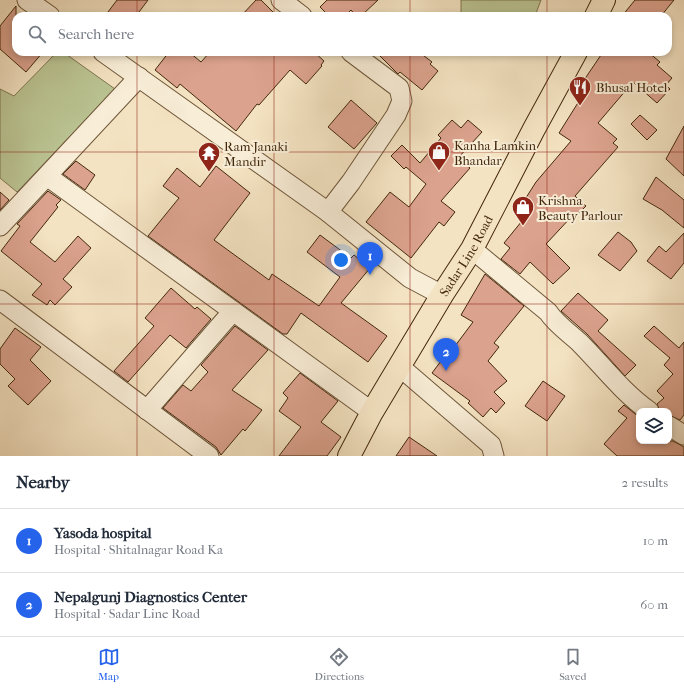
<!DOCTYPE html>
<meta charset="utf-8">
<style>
body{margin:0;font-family:"IM FELL French Canon",serif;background:#f6f6f7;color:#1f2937}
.controls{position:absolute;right:12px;bottom:12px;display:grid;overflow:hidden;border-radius:8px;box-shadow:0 2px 6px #0003}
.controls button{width:36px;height:36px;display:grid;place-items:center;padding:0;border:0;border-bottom:1px solid #e0e1e3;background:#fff;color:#1f2937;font:20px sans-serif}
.you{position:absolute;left:341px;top:260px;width:14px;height:14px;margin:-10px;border:3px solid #fff;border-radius:50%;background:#1a73e8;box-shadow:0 0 0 6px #1a73e833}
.badge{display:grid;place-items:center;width:26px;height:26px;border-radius:50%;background:#2563eb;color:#fff;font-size:13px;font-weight:700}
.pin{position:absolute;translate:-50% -33px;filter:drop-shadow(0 1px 2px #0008)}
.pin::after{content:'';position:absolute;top:21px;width:14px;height:12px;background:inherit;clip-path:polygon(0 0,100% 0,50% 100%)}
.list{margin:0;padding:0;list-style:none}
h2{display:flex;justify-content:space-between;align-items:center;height:52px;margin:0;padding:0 16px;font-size:17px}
h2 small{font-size:13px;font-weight:400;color:#747a83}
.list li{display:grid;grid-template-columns:26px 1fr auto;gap:12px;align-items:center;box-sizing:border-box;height:64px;padding:0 16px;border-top:1px solid #e0e1e3}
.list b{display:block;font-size:15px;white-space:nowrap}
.list p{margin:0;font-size:13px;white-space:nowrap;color:#747a83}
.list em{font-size:13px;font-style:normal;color:#747a83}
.icon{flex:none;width:22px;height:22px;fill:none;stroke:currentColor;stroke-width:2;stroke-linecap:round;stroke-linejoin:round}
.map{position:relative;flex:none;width:684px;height:456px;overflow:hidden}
.search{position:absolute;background:#fff;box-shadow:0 2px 6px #0003;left:12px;right:12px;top:12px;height:44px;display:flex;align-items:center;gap:10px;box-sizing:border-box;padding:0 14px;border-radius:12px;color:#747a83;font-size:15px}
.sheet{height:180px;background:#fff}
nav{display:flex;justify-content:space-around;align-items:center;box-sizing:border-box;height:56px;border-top:1px solid #e0e1e3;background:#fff;font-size:11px;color:#747a83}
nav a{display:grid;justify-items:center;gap:2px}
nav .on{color:#2563eb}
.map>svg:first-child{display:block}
.green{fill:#bbc493;stroke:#7f7650}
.building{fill:#dba28d;stroke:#43280c}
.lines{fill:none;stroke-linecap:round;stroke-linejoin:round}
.street-casing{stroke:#6f573a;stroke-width:21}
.primary-casing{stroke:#43280c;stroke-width:24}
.street{stroke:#f8edd7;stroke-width:19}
.primary{stroke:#f4e3c2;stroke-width:22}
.grid{fill:none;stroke:#8f2418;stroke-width:1;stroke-opacity:0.55}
.labels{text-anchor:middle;stroke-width:4;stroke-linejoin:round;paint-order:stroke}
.poi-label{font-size:13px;fill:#43280c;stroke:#f8edd7;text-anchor:start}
.street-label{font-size:13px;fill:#43280c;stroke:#f8edd7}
</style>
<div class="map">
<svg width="684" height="456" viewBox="0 0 684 456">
<rect width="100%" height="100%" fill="#f4e3c2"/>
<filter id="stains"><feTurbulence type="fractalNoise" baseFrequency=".005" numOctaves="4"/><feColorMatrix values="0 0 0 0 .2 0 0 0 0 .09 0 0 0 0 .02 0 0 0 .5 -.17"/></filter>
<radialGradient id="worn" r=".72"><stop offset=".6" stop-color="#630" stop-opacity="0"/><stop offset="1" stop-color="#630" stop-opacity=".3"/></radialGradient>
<!-- green -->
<g class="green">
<path d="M461 0H541L535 16H465L461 13Z"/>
<path d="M57 52H63L115 89 17 192 0 178V89L14 96Z"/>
</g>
<!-- building -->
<g class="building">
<path d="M117 0H148L136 16H105Z"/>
<path d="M256 0H261L277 16H241Z"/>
<path d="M327 0H378L361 16H356L351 10 345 16H329L320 7Z"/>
<path d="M635 0H674L661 16H622Z"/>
<path d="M16 6V52H43L26 72 0 49V26Z"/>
<path d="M169 52H189L201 62 210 52H314L324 61 321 65 322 66 306 84 290 70 259 105 257 104 236 131 180 84 177 88 155 70Z"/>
<path d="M376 52H419L432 62 430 64 438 71 422 90 400 72 398 74Z"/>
<path d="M603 52H648L660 62 657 65 672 78 666 85 670 89 657 103 633 82 598 123 617 139 613 143 618 147 575 196 586 206 575 217 573 215 546 244 570 268 553 284 530 262 520 274 501 259 510 248 504 243 531 210 522 204 536 182 571 141 559 133 586 90 580 86Z"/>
<path d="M351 100 377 123 354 149 328 127Z"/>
<path d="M640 115 657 130 647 140 631 124Z"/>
<path d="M452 120 461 128 468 120 482 132 458 158 470 168 441 201 455 212 444 226 439 222 411 258 366 222 390 192 409 207 426 184 406 167 404 169 391 156 402 145 420 163 441 138 438 135Z"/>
<path d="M684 126V176L666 159Z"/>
<path d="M76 161 95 175 85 190 63 174Z"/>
<path d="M216 166 250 193 214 240 269 280 272 274 319 306 340 277 307 252 320 235 351 258 354 255 370 268 341 303 387 336 368 362 301 313 287 334H283L148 236 179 198 163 186 177 168 200 187Z"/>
<path d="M656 177 684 200V228L662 210 643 199Z"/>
<path d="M48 191 61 200 56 205 58 207 30 242 55 262 78 236 91 248 63 279 72 287 55 305 50 300 47 305 32 295 42 284 1 251 20 226 17 224Z"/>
<path d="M0 192 9 200 0 210Z"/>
<path d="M618 232 631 242 637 251 620 271 598 255Z"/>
<path d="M684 233V263L671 279 647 261 659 246 666 252Z"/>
<path d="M485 274 524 306 494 343 499 347 488 361 507 381 494 392 505 403 496 413 491 408 483 417 468 403 470 401 432 373 450 349 452 350 473 322 461 315Z"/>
<path d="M171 288 195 309 197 307 211 319 186 348 170 335 128 382 114 371 154 326 145 318Z"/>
<path d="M578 293 608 320 598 331 636 365 625 376 587 334 561 311Z"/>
<path d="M235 326 268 350 232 390 262 410 245 431 243 429 221 455 216 447 163 408 183 385 191 391 208 372 201 365Z"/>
<path d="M654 326 679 348 684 342V415L680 420 669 415V411H660L657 404 664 398 657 391 673 374 664 365 670 358 644 336Z"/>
<path d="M15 328 41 347 30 360 51 381 28 405 8 386 15 379 0 364V349Z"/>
<path d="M300 373 338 401 321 422 341 437 327 456H279L301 427 279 411 288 398 283 393Z"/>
<path d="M543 381 565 396 547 421 525 406Z"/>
<path d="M624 405 639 417V441H673L684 447V456H617L604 444 627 418 618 411Z"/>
<path d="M409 437 437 456H396Z"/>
</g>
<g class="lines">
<!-- street casing -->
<g class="street-casing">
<g id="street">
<path d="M27 0 50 16"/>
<path d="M281 0 302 16"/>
<path d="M103 52 328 212 410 278 442 295"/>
<path d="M47 176 372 412"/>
<path d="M328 212 351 182 396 115 402 101 399 88 351 52"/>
<path d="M0 226 139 77"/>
<path d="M472 249 548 312C556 324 568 332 579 342 602 365 622 392 649 411"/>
<path d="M0 300 209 456"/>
<path d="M399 366 491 445 494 456"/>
<path d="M147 410 233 311"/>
<path d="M669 426 684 435"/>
</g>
</g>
<!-- primary casing -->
<g class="primary-casing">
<g id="primary">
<path d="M596 16 604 0"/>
<path id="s1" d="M349 456 372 412 442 295 472 249 534 129 576 52"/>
</g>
</g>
<!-- street -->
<use href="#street" class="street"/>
<!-- primary -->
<use href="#primary" class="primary"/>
</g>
<!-- grid -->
<path class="grid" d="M137 0V16M274 0V16M410 0V16M547 0V16M137 52V456M274 52V456M410 52V456M547 52V456M0 152H684M0 304H684"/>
<!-- icons -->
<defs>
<g id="restaurant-pin" transform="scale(1.15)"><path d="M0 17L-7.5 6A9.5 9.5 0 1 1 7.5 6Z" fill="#8f2418" stroke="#f8edd7"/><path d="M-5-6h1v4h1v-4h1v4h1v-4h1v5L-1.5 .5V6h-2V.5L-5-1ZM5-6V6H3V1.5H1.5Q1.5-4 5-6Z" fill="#fff"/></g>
<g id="shop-pin" transform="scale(1.15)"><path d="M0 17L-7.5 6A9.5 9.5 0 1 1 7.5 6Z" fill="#8f2418" stroke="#f8edd7"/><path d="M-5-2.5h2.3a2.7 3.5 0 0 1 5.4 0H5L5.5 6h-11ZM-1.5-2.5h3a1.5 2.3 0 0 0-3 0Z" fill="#fff"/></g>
<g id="temple-pin" transform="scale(1.15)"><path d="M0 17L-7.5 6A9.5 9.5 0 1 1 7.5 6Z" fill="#8f2418" stroke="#f8edd7"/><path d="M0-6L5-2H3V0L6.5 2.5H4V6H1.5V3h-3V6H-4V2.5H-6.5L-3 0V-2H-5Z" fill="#fff"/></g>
</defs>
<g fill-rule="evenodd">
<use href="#restaurant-pin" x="580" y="87"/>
<use href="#shop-pin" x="439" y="152"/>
<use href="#temple-pin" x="209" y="153"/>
<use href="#shop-pin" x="523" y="207"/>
</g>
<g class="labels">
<!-- poi labels -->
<g class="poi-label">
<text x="596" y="92">Bhusal Hotel</text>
<text x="454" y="150">Kanha Lamkin<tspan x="454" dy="15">Bhandar</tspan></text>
<text x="224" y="151">Ram Janaki<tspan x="224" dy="15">Mandir</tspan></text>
<text x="538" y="205">Krishna<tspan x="538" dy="15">Beauty Parlour</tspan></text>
</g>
<!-- street labels -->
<g class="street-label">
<text dy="5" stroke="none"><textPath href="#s1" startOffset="232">Sadar Line Road</textPath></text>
</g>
</g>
<rect width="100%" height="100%" filter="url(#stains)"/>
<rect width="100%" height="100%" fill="url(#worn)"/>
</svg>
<div class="controls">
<button><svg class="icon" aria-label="layers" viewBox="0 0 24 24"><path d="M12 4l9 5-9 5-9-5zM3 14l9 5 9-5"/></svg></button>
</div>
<div class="you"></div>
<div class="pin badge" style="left:370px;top:275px">1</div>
<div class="pin badge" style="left:446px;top:371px">2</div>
<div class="search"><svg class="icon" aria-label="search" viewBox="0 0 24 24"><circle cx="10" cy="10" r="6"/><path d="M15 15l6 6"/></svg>Search here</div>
</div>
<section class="sheet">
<h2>Nearby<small>2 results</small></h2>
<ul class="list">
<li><span class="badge">1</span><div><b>Yasoda hospital</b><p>Hospital · Shitalnagar Road Ka</p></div><em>10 m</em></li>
<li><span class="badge">2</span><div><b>Nepalgunj Diagnostics Center</b><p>Hospital · Sadar Line Road</p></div><em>60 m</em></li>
</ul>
</section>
<nav>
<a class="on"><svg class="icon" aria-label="map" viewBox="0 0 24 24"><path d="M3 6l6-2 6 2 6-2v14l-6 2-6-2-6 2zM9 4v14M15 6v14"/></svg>Map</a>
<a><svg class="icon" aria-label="directions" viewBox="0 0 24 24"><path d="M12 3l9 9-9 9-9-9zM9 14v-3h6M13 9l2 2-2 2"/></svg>Directions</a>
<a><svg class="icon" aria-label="saved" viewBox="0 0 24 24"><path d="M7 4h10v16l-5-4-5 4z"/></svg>Saved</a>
</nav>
